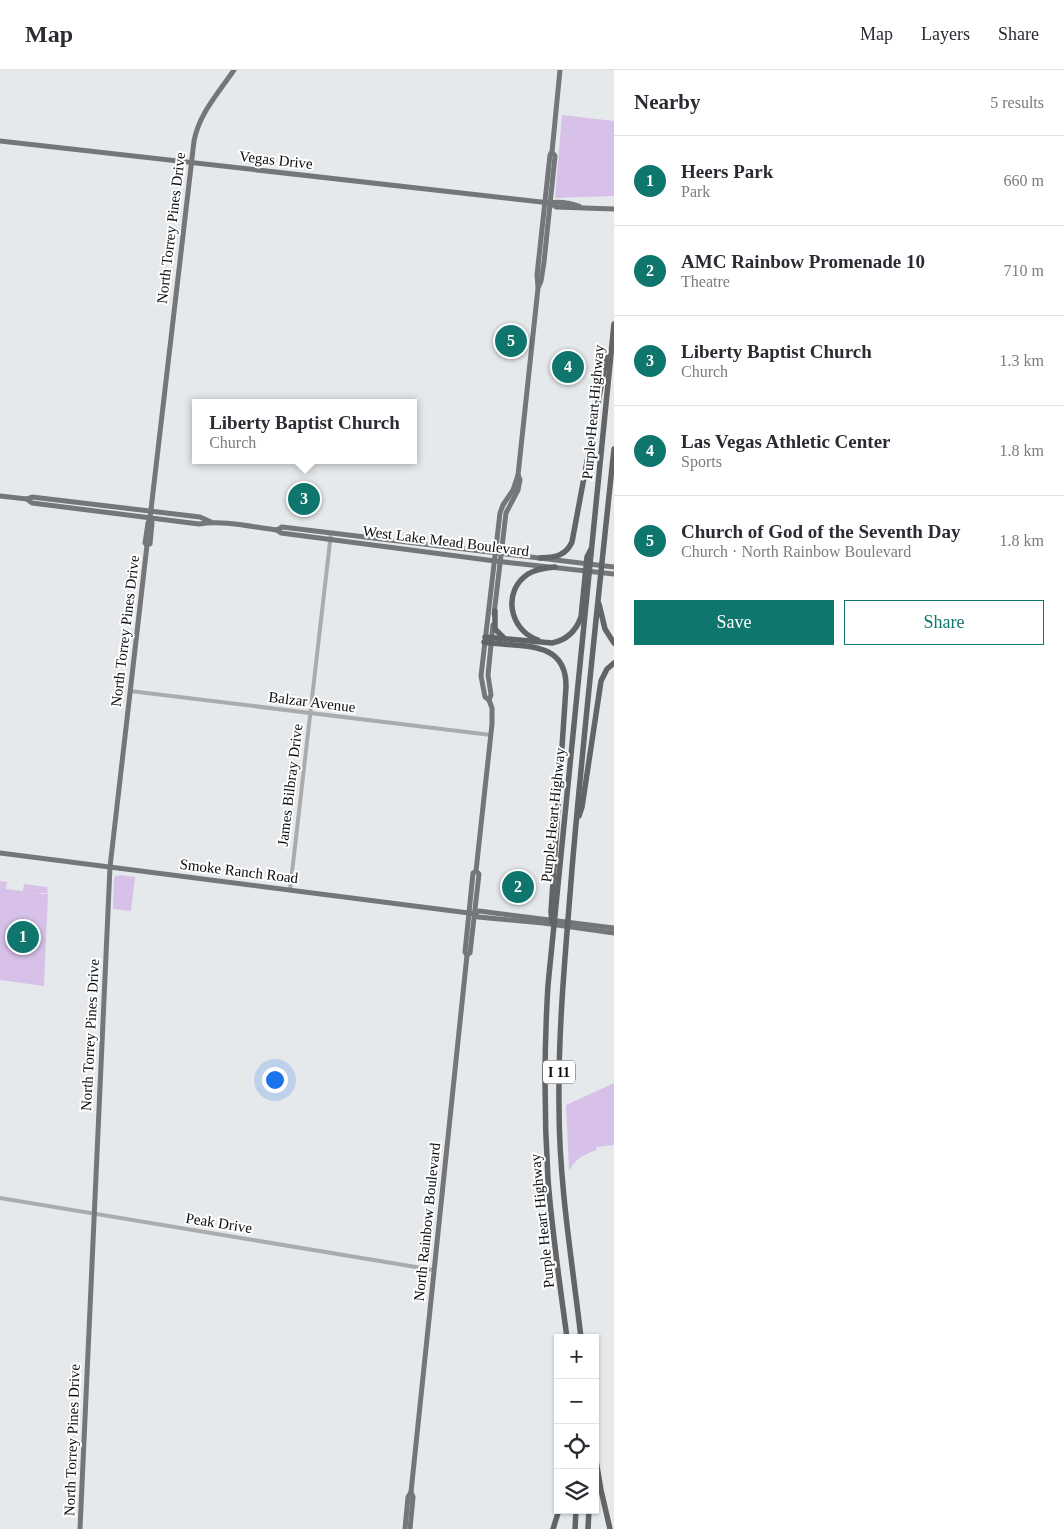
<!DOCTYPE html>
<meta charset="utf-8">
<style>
body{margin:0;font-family:Georgia,serif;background:#f7f7f7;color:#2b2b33}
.controls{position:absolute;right:15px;bottom:15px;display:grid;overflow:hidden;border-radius:0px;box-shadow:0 1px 4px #0004}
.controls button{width:45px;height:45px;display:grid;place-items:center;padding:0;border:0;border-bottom:1px solid #e1e1e2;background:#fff;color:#2b2b33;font:25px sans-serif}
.you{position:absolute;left:274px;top:1009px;width:18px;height:18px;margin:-12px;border:4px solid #fff;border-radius:50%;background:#1a73e8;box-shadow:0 0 0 8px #1a73e833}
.badge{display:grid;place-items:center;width:32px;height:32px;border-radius:50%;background:#0f766e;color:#fff;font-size:16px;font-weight:700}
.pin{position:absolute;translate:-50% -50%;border:2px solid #fff;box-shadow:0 1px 5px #0006}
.popup{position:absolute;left:192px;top:329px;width:225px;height:65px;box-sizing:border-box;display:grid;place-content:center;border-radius:0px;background:#fff;filter:drop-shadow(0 1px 4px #0005);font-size:16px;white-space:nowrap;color:#7c7c81}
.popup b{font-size:19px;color:#2b2b33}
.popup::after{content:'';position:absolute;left:50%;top:100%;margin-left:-10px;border:10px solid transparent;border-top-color:#fff}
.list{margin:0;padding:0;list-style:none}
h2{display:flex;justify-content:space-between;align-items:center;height:65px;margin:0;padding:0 20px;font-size:21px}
h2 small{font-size:16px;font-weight:400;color:#7c7c81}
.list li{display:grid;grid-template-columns:32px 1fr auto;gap:15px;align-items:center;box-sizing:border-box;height:90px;padding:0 20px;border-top:1px solid #e1e1e2}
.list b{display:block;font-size:19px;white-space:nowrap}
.list p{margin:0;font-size:16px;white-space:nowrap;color:#7c7c81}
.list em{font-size:16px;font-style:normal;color:#7c7c81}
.actions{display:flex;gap:10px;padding:15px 20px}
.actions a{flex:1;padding:11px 0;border:1px solid #0f766e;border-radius:0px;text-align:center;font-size:18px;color:#0f766e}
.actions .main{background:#0f766e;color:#fff}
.icon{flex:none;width:28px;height:28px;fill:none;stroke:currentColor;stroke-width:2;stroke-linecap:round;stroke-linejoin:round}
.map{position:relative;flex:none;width:614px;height:1459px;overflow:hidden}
header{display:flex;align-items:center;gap:30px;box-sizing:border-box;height:70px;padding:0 25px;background:#fff;border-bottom:1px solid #e1e1e2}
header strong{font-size:24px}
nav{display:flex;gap:28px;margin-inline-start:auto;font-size:18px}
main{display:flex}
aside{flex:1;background:#fff}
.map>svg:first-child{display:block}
.green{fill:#d7c1e8}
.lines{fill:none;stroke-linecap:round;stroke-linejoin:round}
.minor{stroke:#a9abac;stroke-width:4}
.major{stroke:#747779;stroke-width:5}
.highway{stroke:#616567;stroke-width:5.5}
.labels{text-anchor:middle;stroke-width:4;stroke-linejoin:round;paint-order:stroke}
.shield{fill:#fff;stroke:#555556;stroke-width:1}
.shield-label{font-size:14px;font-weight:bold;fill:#0c0c0e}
.street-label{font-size:15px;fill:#0c0c0e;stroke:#fff}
</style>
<header>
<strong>Map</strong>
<nav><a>Map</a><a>Layers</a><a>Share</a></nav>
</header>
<main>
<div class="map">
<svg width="614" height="1459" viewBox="0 0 614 1459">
<rect width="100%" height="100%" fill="#e6e9ec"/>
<!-- green -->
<g class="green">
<path d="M562 45 614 51V126L555 128Z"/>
<path d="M120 805 135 807 131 841 113 839 114 809 115 806Z"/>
<path d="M0 811 7 812 6 819 23 821 24 814 47 817 48 823H33L48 824 44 916 0 910Z"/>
<path d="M614 1013V1075L596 1077 597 1080C583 1085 576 1088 569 1101L566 1035Z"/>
</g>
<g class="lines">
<!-- minor -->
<g class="minor">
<path d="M130 621 491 665"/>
<path d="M290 820 331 463"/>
<path d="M0 1128 434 1200"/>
</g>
<!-- major -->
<g class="major">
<path d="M0 71 550 133 556 137 614 139"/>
<path d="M550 133C560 131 570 133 579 136"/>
<path d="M538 217 537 205 550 85 552 82"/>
<path d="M0 426 27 429 32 427 200 447 211 452"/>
<path d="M27 429 32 433 199 454C224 450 251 457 277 460L281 463 495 491 614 504"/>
<path d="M277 460 282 457 614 497"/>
<path d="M147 475 145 473 148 453 150 448 194 71C199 44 219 22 234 0"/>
<path d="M147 475 150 474 152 453 150 448"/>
<path d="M494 544 506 443 518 420 520 410 518 405 538 218 541 211 544 192 555 86 552 82 560 0"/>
<path d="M489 630 491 625 488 605 493 555"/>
<path d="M0 783 469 843 475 844 479 841 614 858"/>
<path d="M475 844 478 847 543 853 614 863"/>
<path d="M467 885 470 883 479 804 476 801 492 654V638L489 630 485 627 481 606 500 443 503 435 513 420 518 405"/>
<path d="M80 1459 110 797 147 475"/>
<path d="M405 1459 408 1427 411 1422"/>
<path d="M410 1459 413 1427 411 1422 467 885 465 882 473 803 476 801"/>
</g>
<!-- highway -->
<g class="highway">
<path d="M540 488C554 487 565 487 572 472L605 295 608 287"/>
<path d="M599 534 605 559 614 573"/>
<path d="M495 541V559L505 569"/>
<path d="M485 567 552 573C567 570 576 561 581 547L587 487 591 479"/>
<path d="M538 570C509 560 502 521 528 504 536 499 545 498 555 497"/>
<path d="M484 572C519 578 567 568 566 617L551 842 552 852"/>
<path d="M579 746 582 737 601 611 607 599 614 593"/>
<path d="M567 1268C560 1215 552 1162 548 1109 544 1044 544 980 548 915L614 254"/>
<path d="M581 1268C572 1190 559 1114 559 1036 558 956 566 878 572 799 584 659 599 519 614 379"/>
<path d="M595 1385 601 1420 610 1459"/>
<path d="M553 1459 559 1440"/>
<path d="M575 1459 576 1440"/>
<path d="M588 1459 589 1440"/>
</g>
</g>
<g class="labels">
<!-- shield labels -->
<rect class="shield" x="543" y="990.5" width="32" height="23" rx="4"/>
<g class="shield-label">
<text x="559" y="1007">I 11</text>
</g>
<!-- street labels -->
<g class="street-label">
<text transform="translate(276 90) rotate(6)" y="5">Vegas Drive</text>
<text transform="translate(171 158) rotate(-83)" y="5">North Torrey Pines Drive</text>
<text transform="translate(593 342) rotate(-85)" y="5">Purple Heart Highway</text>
<text transform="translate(446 471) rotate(7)" y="5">West Lake Mead Boulevard</text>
<text transform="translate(125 561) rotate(-83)" y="5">North Torrey Pines Drive</text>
<text transform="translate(312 632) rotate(7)" y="5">Balzar Avenue</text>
<text transform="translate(290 715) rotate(-83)" y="5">James Bilbray Drive</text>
<text transform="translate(553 745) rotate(-84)" y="5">Purple Heart Highway</text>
<text transform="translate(239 801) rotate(7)" y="5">Smoke Ranch Road</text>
<text transform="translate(90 965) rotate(-87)" y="5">North Torrey Pines Drive</text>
<text transform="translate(542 1151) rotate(-96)" y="5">Purple Heart Highway</text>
<text transform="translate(427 1152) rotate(-84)" y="5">North Rainbow Boulevard</text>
<text transform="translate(219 1153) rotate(9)" y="5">Peak Drive</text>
<text transform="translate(72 1370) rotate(-88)" y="5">North Torrey Pines Drive</text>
</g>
</g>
</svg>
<div class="controls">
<button>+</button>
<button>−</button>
<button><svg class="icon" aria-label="locate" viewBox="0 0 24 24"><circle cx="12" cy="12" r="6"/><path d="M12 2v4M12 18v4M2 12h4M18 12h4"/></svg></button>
<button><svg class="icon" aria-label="layers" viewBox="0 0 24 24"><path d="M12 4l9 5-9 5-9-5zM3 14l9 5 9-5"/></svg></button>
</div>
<div class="you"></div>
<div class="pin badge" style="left:23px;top:867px">1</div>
<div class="pin badge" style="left:518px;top:817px">2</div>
<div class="pin badge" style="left:304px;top:429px">3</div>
<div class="popup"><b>Liberty Baptist Church</b>Church</div>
<div class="pin badge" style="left:568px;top:297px">4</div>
<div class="pin badge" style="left:511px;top:271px">5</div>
</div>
<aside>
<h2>Nearby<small>5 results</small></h2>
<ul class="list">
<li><span class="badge">1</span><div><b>Heers Park</b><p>Park</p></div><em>660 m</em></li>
<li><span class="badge">2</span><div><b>AMC Rainbow Promenade 10</b><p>Theatre</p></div><em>710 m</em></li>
<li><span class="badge">3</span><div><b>Liberty Baptist Church</b><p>Church</p></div><em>1.3 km</em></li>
<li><span class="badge">4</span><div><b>Las Vegas Athletic Center</b><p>Sports</p></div><em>1.8 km</em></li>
<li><span class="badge">5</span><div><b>Church of God of the Seventh Day</b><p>Church · North Rainbow Boulevard</p></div><em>1.8 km</em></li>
</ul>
<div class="actions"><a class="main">Save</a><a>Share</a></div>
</aside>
</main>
